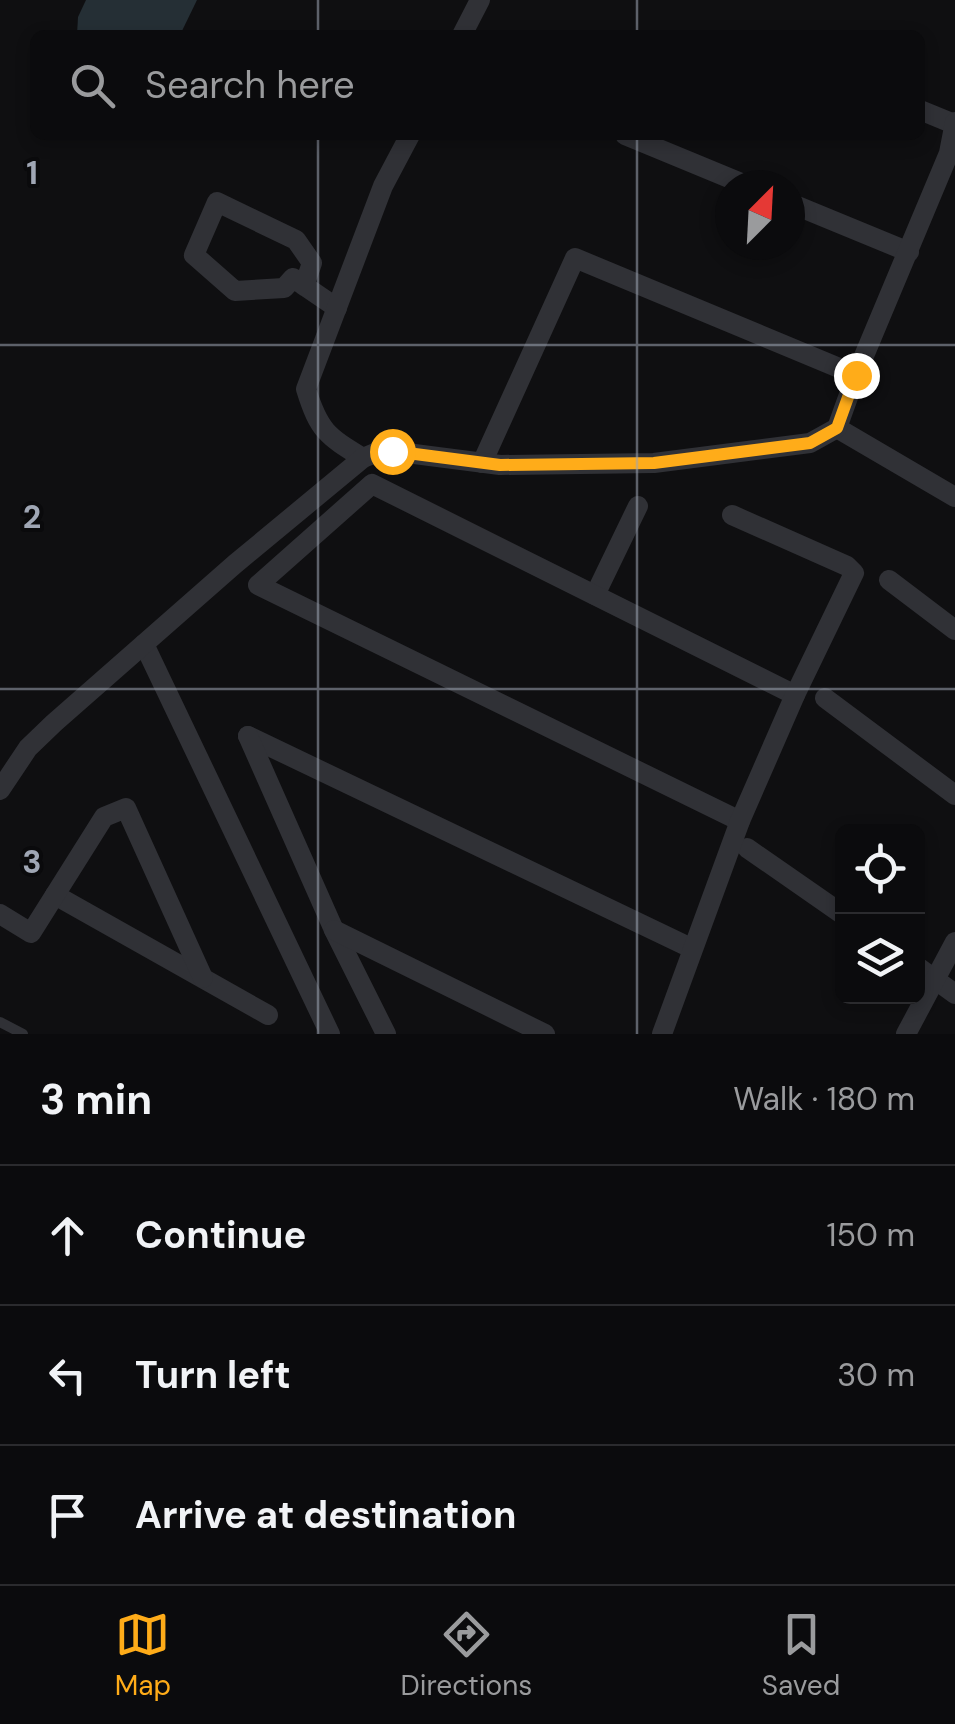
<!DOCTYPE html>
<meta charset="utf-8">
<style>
body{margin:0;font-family:"DM Sans",sans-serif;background:#141416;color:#f1f3f6}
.controls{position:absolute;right:30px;bottom:30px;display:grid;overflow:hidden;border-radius:15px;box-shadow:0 5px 15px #0003}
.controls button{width:90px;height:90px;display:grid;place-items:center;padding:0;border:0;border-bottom:2px solid #2b2b2e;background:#0b0b0d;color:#f1f3f6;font:50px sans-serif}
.compass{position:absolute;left:715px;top:170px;width:90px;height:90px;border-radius:50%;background:#0b0b0d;box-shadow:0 5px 15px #0003;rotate:24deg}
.stop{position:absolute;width:30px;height:30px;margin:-22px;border:8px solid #ffac19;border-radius:50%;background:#fff}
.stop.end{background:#ffac19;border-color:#fff;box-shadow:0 2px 10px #0008}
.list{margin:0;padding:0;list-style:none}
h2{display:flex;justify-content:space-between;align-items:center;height:130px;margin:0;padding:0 40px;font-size:42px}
h2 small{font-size:32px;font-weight:400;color:#9a9b9d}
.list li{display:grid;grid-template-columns:65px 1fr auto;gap:30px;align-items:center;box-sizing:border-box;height:140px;padding:0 40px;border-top:2px solid #2b2b2e}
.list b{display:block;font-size:38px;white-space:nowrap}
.list em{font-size:32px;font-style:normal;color:#9a9b9d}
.icon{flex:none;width:55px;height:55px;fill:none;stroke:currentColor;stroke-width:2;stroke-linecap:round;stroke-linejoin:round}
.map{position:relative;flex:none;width:955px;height:1034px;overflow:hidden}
.search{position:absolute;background:#0b0b0d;box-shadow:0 5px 15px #0003;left:30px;right:30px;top:30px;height:110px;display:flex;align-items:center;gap:25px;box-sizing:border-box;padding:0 35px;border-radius:15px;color:#9a9b9d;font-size:38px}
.sheet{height:550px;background:#0b0b0d}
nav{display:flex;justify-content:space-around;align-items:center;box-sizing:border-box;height:140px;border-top:2px solid #2b2b2e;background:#0b0b0d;font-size:28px;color:#9a9b9d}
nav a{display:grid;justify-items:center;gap:5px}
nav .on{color:#ffac19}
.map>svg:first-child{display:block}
.water{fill:#252f35}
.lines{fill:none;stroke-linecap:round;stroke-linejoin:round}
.service{stroke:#303136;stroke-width:10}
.minor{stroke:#303136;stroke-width:20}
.route{stroke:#ffac19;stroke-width:12}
.grid{fill:none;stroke:#9fa6b4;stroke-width:2.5;stroke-opacity:0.55}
.grid-label{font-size:32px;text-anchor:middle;font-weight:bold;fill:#9fa6b4;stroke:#0a0a0c;stroke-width:8;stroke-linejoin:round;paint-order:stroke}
</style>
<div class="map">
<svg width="955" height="1034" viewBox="0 0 955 1034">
<rect width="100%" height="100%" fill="#0f0f11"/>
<!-- water -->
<path class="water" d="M86 0H197L180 35H77L78 17Z"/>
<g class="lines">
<!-- service -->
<path class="service" d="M0 1022 23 1034"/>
<!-- minor -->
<g class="minor">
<path d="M462 35 480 0"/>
<path d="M920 110 954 124"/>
<path d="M625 135 746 185"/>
<path d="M790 203 909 252"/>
<path d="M304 286 312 263 296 240 217 202 194 255 235 291 284 288 293 278 337 308"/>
<path d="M837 428 955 497"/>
<path d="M363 458C327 436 319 431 306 389L383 186 410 135"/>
<path d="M482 463 575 258 856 375"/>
<path d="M889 580 955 630"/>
<path d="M595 595 638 506"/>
<path d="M144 644 330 1034"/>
<path d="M825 698 955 795"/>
<path d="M248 736 691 948"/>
<path d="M248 736 334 930 386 1034"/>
<path d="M0 790 28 748 54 723 235 564 363 458 375 453 391 451 500 465 654 463 810 443 837 428 856 375 949 153 955 122"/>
<path d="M740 821 258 585 372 484 795 695"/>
<path d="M747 848 842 914"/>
<path d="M55 895 268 1015"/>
<path d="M0 914 31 933 104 817 126 808 203 978"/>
<path d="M334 930 545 1034"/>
<path d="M918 967 955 994"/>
<path d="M662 1034 740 821 795 695 854 573 847 566 732 515"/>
<path d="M906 1034 955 942"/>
</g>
</g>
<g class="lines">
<!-- route -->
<path class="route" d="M392 451 500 465 654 463 810 443 837 428 856 375"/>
</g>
<!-- grid -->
<path class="grid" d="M318 0V35M637 0V35M318 135V1034M637 135V1034M0 345H955M0 689H955"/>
<g class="grid-label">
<text x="32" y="184">1</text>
<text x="32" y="528">2</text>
<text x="32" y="873">3</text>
</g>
</svg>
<div class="controls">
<button><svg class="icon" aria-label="locate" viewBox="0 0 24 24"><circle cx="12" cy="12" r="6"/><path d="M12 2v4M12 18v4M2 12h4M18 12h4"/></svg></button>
<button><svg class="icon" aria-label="layers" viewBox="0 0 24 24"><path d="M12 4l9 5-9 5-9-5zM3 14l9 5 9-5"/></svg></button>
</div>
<svg class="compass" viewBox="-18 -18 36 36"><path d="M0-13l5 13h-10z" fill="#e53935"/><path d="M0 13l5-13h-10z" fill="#9a9b9d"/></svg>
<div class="stop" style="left:392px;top:451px"></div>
<div class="stop end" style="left:856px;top:375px"></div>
<div class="search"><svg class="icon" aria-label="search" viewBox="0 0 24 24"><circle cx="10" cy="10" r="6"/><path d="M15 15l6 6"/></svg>Search here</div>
</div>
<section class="sheet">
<h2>3 min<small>Walk · 180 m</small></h2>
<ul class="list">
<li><svg class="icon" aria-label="ahead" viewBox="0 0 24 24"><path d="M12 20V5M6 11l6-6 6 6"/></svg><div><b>Continue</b></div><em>150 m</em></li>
<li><svg class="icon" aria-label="left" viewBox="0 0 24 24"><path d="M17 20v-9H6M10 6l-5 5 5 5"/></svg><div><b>Turn left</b></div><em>30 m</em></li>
<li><svg class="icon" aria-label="arrive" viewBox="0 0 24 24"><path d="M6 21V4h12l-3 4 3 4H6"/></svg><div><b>Arrive at destination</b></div></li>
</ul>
</section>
<nav>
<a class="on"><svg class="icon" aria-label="map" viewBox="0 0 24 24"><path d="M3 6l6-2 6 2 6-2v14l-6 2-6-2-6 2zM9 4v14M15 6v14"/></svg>Map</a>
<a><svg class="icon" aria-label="directions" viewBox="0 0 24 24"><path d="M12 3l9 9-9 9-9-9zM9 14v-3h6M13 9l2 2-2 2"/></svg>Directions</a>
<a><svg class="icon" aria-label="saved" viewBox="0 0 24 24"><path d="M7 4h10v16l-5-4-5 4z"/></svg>Saved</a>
</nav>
